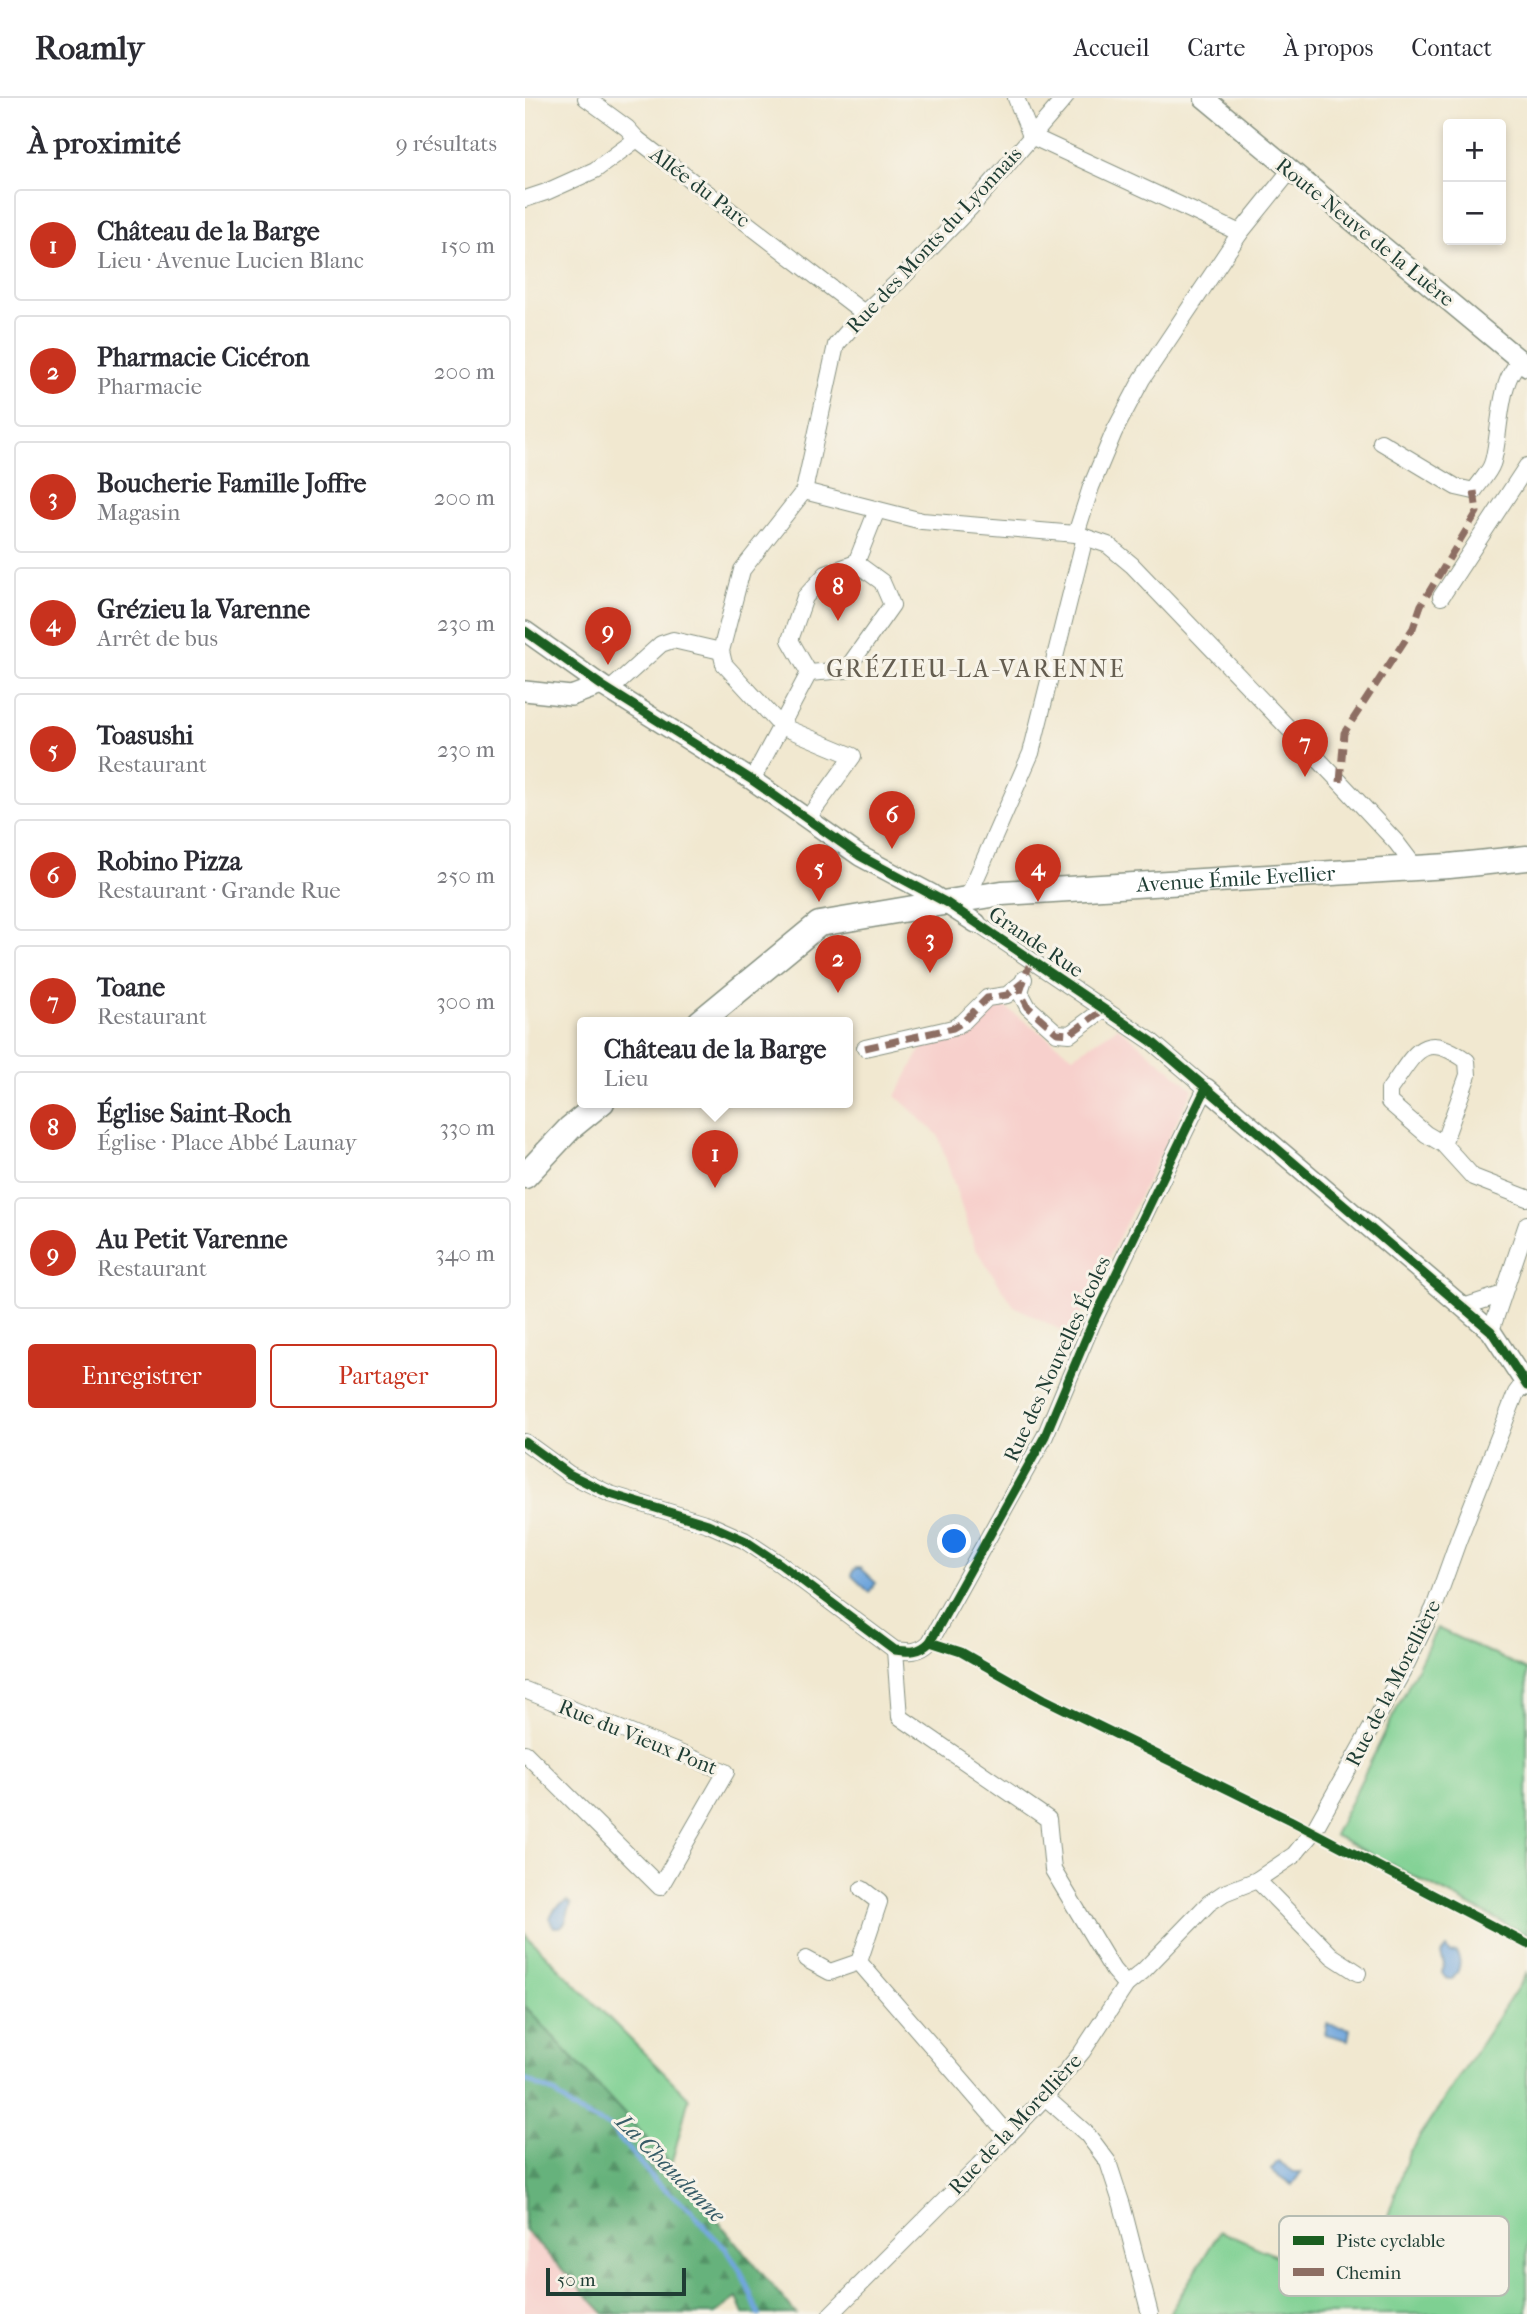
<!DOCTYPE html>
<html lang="fr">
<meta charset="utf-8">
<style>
body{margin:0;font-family:"IM FELL French Canon",serif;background:#f7f7f7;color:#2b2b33}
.controls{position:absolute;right:21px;top:21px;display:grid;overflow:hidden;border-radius:7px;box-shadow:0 4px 10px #0003}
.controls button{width:63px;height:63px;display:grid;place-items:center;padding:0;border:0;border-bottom:2px solid #e1e1e2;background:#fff;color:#2b2b33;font:35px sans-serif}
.scale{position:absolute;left:21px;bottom:18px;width:140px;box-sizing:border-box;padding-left:7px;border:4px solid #1f3d34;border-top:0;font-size:19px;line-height:24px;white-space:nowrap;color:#1f3d34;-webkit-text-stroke:5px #f7f3e8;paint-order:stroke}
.you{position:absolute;left:430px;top:1444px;width:24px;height:24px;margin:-18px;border:5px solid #fff;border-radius:50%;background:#1a73e8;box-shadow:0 0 0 10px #1a73e833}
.badge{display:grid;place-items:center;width:46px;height:46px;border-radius:50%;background:#c8321e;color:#fff;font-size:23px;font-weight:700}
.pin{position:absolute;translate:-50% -58px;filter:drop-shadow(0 2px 4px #0008)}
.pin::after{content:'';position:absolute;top:37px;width:24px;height:21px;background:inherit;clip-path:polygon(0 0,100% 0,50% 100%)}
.popup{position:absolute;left:52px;top:919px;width:276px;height:91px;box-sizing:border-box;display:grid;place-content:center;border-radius:7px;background:#fff;filter:drop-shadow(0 2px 5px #0005);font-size:23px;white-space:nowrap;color:#7c7c81}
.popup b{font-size:26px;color:#2b2b33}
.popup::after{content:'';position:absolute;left:50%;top:100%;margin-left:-14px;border:14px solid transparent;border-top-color:#fff}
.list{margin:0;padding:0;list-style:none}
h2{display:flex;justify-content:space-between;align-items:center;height:91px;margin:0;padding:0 28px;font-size:30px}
h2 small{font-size:23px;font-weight:400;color:#7c7c81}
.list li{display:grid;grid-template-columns:46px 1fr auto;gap:21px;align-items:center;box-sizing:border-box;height:112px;margin:0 14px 14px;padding:0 14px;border:2px solid #e1e1e2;border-radius:7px}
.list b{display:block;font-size:26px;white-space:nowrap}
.list p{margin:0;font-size:23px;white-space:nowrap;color:#7c7c81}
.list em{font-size:23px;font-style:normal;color:#7c7c81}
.actions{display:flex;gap:14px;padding:21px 28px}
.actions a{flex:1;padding:16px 0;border:2px solid #c8321e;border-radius:7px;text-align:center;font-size:24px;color:#c8321e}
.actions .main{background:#c8321e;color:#fff}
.map{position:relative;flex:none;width:1002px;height:2216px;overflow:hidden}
header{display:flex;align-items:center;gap:42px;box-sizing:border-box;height:98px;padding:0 35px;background:#fff;border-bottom:2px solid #e1e1e2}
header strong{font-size:33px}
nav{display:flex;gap:38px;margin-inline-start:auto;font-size:24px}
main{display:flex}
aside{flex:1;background:#fff}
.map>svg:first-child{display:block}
.built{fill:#f7d0cc}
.green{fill:#7ed092;stroke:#4e8663;stroke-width:2}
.forest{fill:url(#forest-firs);stroke:#427858;stroke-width:2}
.water{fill:#6fa6dd;stroke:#477288;stroke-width:2}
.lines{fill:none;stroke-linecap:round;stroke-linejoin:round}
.stream{stroke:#6fa6dd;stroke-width:5}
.minor-casing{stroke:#889282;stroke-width:18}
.tertiary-casing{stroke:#889282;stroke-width:22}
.primary-casing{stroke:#889282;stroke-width:27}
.minor{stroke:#fff;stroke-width:16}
.tertiary{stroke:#fff;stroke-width:19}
.primary{stroke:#fff;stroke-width:24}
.quiet{stroke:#8d6e63;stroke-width:7;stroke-dasharray:14 7;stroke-linecap:butt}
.cycleway-casing{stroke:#f7f3e8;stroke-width:13}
.cycleway{stroke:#1b5e20;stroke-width:9}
.labels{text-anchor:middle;stroke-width:6;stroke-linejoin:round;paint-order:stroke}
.street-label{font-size:21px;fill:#1f3d34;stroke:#f7f3e8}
.water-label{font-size:23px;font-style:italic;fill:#375c67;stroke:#f7f3e8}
.quarter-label{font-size:24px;letter-spacing:2px;fill:#655e51;stroke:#f7f3e8}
.key{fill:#f7f3e8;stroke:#b6bcb2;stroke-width:2}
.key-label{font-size:19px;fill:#1f3d34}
</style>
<header>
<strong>Roamly</strong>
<nav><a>Accueil</a><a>Carte</a><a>À propos</a><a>Contact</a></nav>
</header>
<main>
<aside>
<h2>À proximité<small>9 résultats</small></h2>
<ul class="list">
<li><span class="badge">1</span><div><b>Château de la Barge</b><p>Lieu · Avenue Lucien Blanc</p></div><em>150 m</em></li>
<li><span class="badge">2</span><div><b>Pharmacie Cicéron</b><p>Pharmacie</p></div><em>200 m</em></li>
<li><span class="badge">3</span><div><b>Boucherie Famille Joffre</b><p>Magasin</p></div><em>200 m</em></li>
<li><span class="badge">4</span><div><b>Grézieu la Varenne</b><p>Arrêt de bus</p></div><em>230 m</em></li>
<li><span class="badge">5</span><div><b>Toasushi</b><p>Restaurant</p></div><em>230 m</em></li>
<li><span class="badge">6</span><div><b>Robino Pizza</b><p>Restaurant · Grande Rue</p></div><em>250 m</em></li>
<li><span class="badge">7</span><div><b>Toane</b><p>Restaurant</p></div><em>300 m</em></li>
<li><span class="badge">8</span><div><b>Église Saint-Roch</b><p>Église · Place Abbé Launay</p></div><em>330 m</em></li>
<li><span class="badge">9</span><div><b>Au Petit Varenne</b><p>Restaurant</p></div><em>340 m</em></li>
</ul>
<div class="actions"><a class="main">Enregistrer</a><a>Partager</a></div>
</aside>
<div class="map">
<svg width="1002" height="2216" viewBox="0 0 1002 2216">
<defs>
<pattern id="forest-firs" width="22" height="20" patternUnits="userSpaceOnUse" patternTransform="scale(1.75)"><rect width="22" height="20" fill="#66b27c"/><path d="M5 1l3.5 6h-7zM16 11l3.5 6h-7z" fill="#539266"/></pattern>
</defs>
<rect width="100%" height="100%" fill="#f7f3e8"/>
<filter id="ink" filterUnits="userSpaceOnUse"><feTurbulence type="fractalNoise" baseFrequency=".0143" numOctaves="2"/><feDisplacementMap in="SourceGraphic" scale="14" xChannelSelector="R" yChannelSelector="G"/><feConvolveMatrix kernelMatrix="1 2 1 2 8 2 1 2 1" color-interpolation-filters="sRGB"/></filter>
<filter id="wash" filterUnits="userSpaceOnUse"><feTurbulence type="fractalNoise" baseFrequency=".00686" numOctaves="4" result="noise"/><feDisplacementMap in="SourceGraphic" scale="28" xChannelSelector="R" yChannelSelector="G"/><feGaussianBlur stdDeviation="1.57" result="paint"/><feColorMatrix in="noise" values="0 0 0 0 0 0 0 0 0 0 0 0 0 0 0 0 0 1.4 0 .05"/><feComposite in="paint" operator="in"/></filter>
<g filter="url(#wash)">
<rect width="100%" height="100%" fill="#f1e8d0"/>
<!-- built -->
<g class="built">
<path d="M469 901 548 958 593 929 668 991 545 1237 489 1208 450 1150 413 1037 371 998 401 942 438 936Z"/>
<path d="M0 2133 80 2216H0Z"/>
</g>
<!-- green -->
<g class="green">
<path d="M912 1530 1002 1572V1837L809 1737Z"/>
<path d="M0 1836 164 2000 146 2067 0 1908Z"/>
<path d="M1002 1875V2216H644L695 2133 837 2196 884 2055Z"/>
</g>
<!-- forest -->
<path class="forest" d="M0 1908 146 2067 271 2216H219L212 2200 190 2216H80L0 2133Z"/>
<!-- water -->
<g class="water">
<path d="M331 1470H335L351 1485 344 1494 327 1478 328 1473Z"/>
<path d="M42 1803 46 1806 40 1825 35 1829H29L25 1822C26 1813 34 1806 42 1803Z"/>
<path d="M921 1850 925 1855 931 1854C938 1863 934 1875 926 1882L920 1879 917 1875 919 1866 916 1856Z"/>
<path d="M802 1926 825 1931 823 1942 800 1936Z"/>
<path d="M753 2063 769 2074H776L767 2087 746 2072Z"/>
</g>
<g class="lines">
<!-- stream -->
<path class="stream" d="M0 1982 30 1995 49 2012 84 2028 130 2083 167 2113 183 2133 202 2152 216 2174 234 2216"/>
</g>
</g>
<g filter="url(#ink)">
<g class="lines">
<!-- minor casing -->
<g class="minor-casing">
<g id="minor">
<path d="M61 0 102 30 112 41"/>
<path d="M491 0 506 38"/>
<path d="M506 38 715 135"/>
<path d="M0 101 21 94 70 72 112 41 339 215"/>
<path d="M856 344 931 389 949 393C954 385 964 375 967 366 976 343 972 267 1002 262"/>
<path d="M279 393 397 423 551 436 583 447 607 467 815 684 871 744 890 769"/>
<path d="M551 436 566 389 589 334 617 281 715 135 765 73"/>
<path d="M331 465 357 484 367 507 321 572 284 575 265 542 280 499 301 476Z"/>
<path d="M331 465 352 412"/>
<path d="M916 499 1002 368"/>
<path d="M85 592 136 546 148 542 196 553"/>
<path d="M227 682 284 575"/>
<path d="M283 720 328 658 256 628 199 566 196 553 217 472 279 393 311 247 339 215 376 181 445 110 540 0"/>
<path d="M442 801 506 655 560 439"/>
<path d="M499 881 495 894 503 909 532 935 545 936 579 911"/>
<path d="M340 950 428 930 438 924 462 900 482 897 497 885"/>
<path d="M918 1046 943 977 942 963C896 930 890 957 864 992V1004L901 1036 918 1046 948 1079 1002 1100"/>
<path d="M938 1209 978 1196"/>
<path d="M966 1233 1002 1126"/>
<path d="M0 1344 44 1376 85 1396 183 1426 219 1442 255 1466 370 1552C385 1554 394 1555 405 1544L520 1338 567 1226 681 990 626 943 451 825"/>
<path d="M370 1552 375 1619 523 1721 528 1772 588 1872 601 1887"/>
<path d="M0 1592 201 1674 135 1789 0 1655"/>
<path d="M732 1782 807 1858 833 1875"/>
<path d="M337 1791 354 1804 334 1864 483 2036"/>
<path d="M281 1861 305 1874 334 1864"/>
<path d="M520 1999 562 2036 583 2064 597 2107 625 2216"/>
<path d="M306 2216 455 2067 520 1999 557 1954 601 1887 618 1873 684 1805 699 1795 732 1782 769 1757 788 1734 878 1573 909 1510 933 1443 991 1295 999 1284"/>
</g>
</g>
<!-- tertiary casing -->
<g class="tertiary-casing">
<g id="tertiary">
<path d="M679 0 1002 268"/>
<path d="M0 533 76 587 227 682 335 758 406 796 451 825"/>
<path d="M0 593 46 598 76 587"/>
<path d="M681 990 966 1233 1002 1288"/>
</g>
</g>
<!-- primary casing -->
<g class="primary-casing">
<g id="primary">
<path id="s1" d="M175 924 294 826 477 795 924 768 1002 760"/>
<path d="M0 1078 45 1030 77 1004"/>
</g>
</g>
<!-- minor -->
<use href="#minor" class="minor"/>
<!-- tertiary -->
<use href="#tertiary" class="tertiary"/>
<!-- primary -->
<use href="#primary" class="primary"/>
<!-- quiet -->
<g class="quiet">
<path d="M815 684 819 635 888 530 896 507 952 414 949 393"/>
<path d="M506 862 495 894 503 909 532 935 545 936 579 911"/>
<path d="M340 950 428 930 438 924 462 900 482 897 497 885"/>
</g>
<!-- cycleway casing -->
<g class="cycleway-casing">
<g id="cycleway">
<path d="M0 533 76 587 227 682 335 758 422 805 626 943 966 1233 1002 1288"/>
<path d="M0 1344 44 1376 85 1396 183 1426 219 1442 255 1466 370 1552C385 1554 394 1555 405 1544L520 1338 567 1226 681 990"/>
<path d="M405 1544 436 1554 519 1601 765 1722 1002 1846"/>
</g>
</g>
<!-- cycleway -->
<use href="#cycleway" class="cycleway"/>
</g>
</g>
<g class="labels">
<!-- street labels -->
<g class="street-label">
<text transform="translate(175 89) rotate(37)" y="7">Allée du Parc</text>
<text transform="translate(840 134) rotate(39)" y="7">Route Neuve de la Luère</text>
<text transform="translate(409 142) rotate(-47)" y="7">Rue des Monts du Lyonnais</text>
<text dy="7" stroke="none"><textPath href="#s1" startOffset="574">Avenue Émile Evellier</textPath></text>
<text transform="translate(511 844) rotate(34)" y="7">Grande Rue</text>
<text transform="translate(532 1261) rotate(-65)" y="7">Rue des Nouvelles Écoles</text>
<text transform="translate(868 1585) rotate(-63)" y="7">Rue de la Morellière</text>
<text transform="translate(113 1639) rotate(22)" y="7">Rue du Vieux Pont</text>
<text transform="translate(490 2026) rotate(-47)" y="7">Rue de la Morellière</text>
</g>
<!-- water labels -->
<g class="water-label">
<text transform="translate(146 2070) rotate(45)" y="8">La Chaudanne</text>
</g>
<!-- quarter labels -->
<g class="quarter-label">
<text x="451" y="579">GRÉZIEU-LA-VARENNE</text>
</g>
</g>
<!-- legend -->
<rect x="754" y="2118" width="230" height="80" rx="10" class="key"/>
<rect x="768" y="2138" width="31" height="9" fill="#1b5e20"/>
<rect x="768" y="2170" width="31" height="8" fill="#8d6e63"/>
<g class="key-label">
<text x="811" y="2149">Piste cyclable</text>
<text x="811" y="2181">Chemin</text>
</g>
</svg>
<div class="controls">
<button>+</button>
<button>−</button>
</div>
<div class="scale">50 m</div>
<div class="you"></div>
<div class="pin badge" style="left:190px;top:1090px">1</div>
<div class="popup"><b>Château de la Barge</b>Lieu</div>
<div class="pin badge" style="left:313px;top:895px">2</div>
<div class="pin badge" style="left:405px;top:875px">3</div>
<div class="pin badge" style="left:513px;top:804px">4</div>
<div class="pin badge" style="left:294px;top:804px">5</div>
<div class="pin badge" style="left:367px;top:751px">6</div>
<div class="pin badge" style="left:780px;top:679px">7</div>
<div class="pin badge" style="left:313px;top:523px">8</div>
<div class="pin badge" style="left:83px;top:567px">9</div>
</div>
</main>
